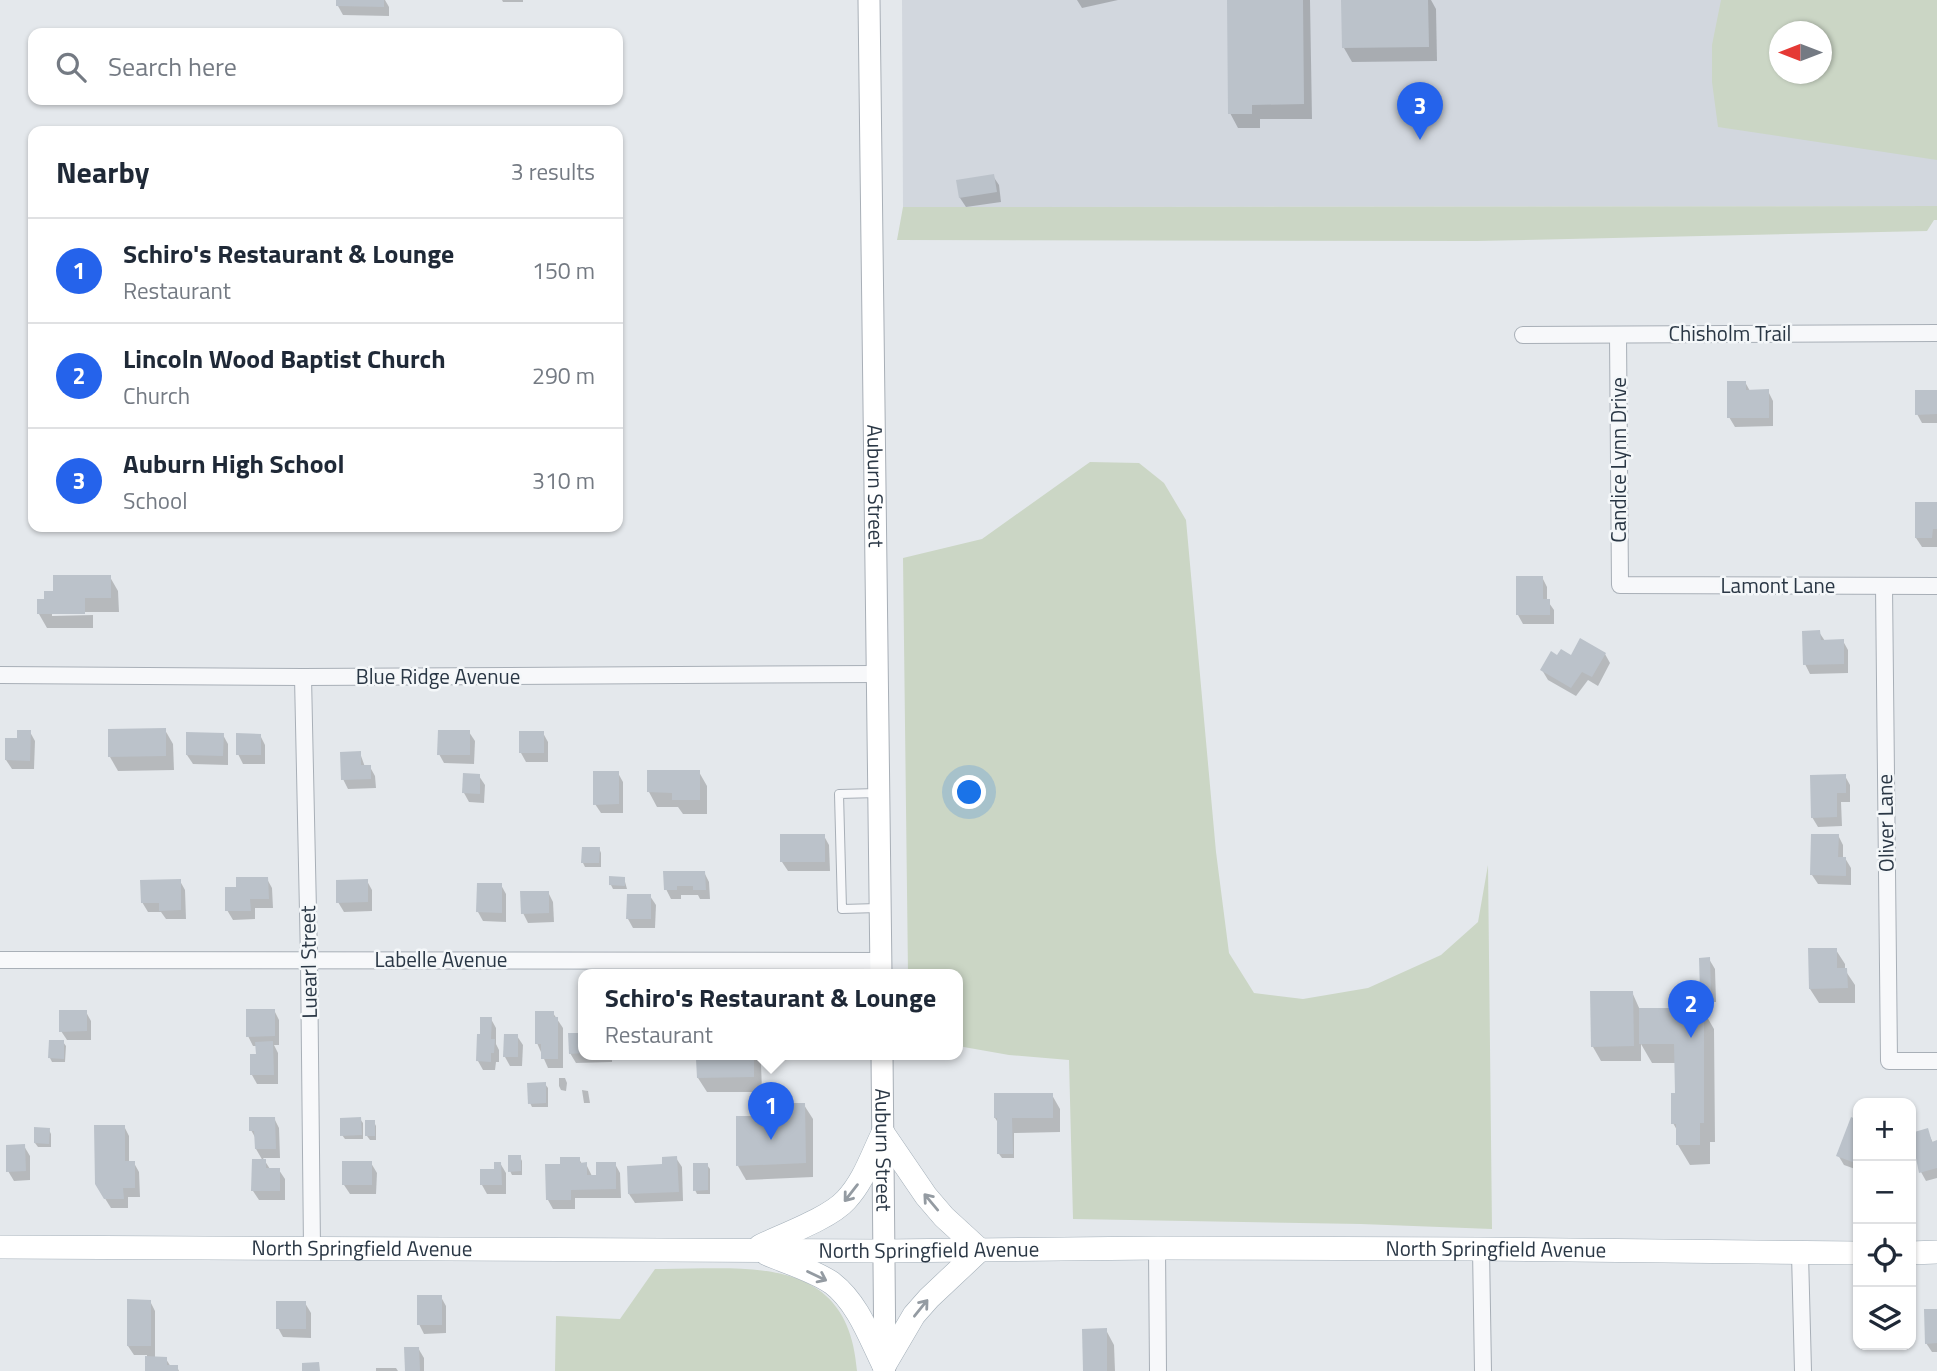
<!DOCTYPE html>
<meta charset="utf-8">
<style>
body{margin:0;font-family:"Titillium Web",sans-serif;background:#f2f2f3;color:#1f2937}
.controls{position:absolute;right:21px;bottom:21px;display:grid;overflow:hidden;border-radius:14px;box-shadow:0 2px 5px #0004}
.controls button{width:63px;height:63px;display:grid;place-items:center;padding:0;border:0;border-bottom:2px solid #e0e1e3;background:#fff;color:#1f2937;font:35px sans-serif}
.compass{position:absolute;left:1769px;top:21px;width:63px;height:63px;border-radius:50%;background:#fff;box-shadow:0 2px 5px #0004;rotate:270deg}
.you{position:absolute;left:970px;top:793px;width:24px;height:24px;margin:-18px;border:5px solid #fff;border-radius:50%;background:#1a73e8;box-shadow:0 0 0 10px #1a73e833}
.badge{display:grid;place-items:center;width:46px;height:46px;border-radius:50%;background:#2563eb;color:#fff;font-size:23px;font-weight:700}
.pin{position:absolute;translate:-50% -58px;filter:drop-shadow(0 2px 4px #0008)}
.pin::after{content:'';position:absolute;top:37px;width:24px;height:21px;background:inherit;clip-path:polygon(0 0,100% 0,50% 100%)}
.popup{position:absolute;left:578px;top:969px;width:385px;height:91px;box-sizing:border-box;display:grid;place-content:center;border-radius:14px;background:#fff;filter:drop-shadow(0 2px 5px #0005);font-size:23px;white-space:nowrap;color:#747a83}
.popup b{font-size:26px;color:#1f2937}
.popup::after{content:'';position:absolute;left:50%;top:100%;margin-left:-14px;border:14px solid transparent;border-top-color:#fff}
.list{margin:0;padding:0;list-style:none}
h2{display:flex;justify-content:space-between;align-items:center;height:91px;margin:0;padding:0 28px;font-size:30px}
h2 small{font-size:23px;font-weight:400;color:#747a83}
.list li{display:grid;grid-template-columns:46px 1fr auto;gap:21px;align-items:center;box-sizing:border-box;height:105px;padding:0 28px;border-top:2px solid #e0e1e3}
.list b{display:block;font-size:26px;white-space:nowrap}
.list p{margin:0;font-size:23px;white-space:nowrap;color:#747a83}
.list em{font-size:23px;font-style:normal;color:#747a83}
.icon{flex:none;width:38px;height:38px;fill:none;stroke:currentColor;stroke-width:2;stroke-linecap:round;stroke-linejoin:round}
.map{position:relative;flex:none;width:1937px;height:1371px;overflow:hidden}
.search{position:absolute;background:#fff;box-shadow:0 2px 5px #0004;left:28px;top:28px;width:595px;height:77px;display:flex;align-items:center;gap:18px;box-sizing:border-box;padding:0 24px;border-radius:14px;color:#747a83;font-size:26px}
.panel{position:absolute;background:#fff;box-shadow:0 2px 5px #0004;left:28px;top:126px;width:595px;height:406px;border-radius:14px}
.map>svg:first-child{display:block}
.built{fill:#d2d7de;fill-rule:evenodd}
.green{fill:#cbd6c5;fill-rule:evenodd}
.shadow{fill:#0003}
.building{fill:#bbc2ca}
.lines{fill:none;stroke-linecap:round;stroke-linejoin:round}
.service-casing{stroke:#a8afb7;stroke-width:10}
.minor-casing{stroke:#a8afb7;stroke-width:18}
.secondary-casing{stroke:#a8afb7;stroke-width:23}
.primary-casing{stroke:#a2aeb8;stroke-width:24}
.service{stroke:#f7f8fa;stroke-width:8}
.minor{stroke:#f7f8fa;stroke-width:16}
.secondary{stroke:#fff;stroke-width:21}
.primary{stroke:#fff;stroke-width:23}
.oneway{stroke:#949ba2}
.labels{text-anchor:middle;stroke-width:5;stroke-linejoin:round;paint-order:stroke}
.street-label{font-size:21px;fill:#2a3745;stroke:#f4f7f9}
</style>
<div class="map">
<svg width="1937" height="1371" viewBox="0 0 1937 1371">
<rect width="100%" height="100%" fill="#e4e8ec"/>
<!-- built -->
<path class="built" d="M902 0H1937V206L903 207ZM1780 32H1822V74H1780Z"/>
<!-- green -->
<g class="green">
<path d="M1721 0H1937V160L1718 127 1712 82V45ZM1780 32H1822V74H1780Z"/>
<path d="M1937 206V220H1934L1927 231 1476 241 897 240 903 207Z"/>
<path d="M1090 462 1139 463 1164 483 1186 520 1216 852 1229 953 1254 993 1303 999 1368 988 1441 955 1478 922 1488 865 1492 1229 1361 1224 1073 1219 1069 1060 1009 1055 958 1046V974H908L903 558 982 539Z"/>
<path d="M655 1269C743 1270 848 1250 857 1371H555L556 1316 620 1319Z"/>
</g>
<!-- shadow -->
<g class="shadow">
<path d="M338 0H385L389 7V16L343 15 338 6Z"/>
<path d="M502 0H523V2H503Z"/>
<path d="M1077 0H1118L1082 8Z"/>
<path d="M1228 0H1310L1312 119H1260V128H1238L1230 113Z"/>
<path d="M1343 0H1431L1436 9 1437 61 1352 62 1344 48Z"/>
<path d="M993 176 999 185 1001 202 966 207 960 198 958 181Z"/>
<path d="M1745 382 1750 391H1768L1773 401V426L1735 427 1729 417Z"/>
<path d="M1937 391V423H1922L1917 414Z"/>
<path d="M1937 504V547H1922L1916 538Z"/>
<path d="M110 577 118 591 119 612H52V616L93 615V628H47L39 614 46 600Z"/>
<path d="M1542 577 1547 587V600L1554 610V624H1523L1518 615Z"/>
<path d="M1819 632 1825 641H1843L1848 650V673L1810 674 1805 664Z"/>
<path d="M1605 654 1610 663 1598 686 1588 680 1576 696 1548 680 1542 670 1558 657Z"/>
<path d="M165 730 173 744 174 770 118 771 110 757Z"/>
<path d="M30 732 35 741 34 769H12L6 760 19 740Z"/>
<path d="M469 732 475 741 474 764 444 763 439 754Z"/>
<path d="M543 733 548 742V762H526L521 753Z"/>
<path d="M223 735 228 744V765L193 764 187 755Z"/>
<path d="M260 735 265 745V764H243L238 754Z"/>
<path d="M360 753 365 767H370L375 776 376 788 348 789 343 779Z"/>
<path d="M699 772 707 786V814H683L678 807H657L649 792Z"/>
<path d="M618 773 623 782V813H601L595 804Z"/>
<path d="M479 776 485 785 484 803 469 802 464 793Z"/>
<path d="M1845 776 1850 785V802H1841L1842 826 1818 827 1812 817Z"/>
<path d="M1838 835 1843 845V858H1845L1851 868V885L1818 884 1812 875Z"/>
<path d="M824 836 829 845 830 871H788L782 862Z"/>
<path d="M599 848 601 853V867H585L583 863Z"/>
<path d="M704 872 709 882 710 899H700L698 895H681V899H671L666 889Z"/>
<path d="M624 878 627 889H613L611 885Z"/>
<path d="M267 879 272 888 273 908H255V919L233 920 227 910Z"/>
<path d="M180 881 185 890 186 919H166L161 912H148L142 902Z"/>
<path d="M367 881 372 890V911L344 912 338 902Z"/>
<path d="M501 885 506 894V922L483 921 478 912Z"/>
<path d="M548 892 553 902 554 922 528 923 523 913Z"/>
<path d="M650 896 656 905 655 928H633L628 919Z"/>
<path d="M1836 950 1845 964V970L1855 985V1003H1819L1810 989Z"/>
<path d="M1709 959 1715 969 1716 1002H1707L1702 992Z"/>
<path d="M1632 992 1640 1010H1703L1714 1029 1715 1142H1710V1164L1690 1165 1678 1145V1132L1673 1123 1676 1095V1063H1652L1641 1044V1061H1601L1593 1047Z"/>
<path d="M274 1010 279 1020V1045H274L278 1053V1084H257L252 1075 257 1056V1046H253L248 1036Z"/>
<path d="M86 1012 91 1021V1040H67L61 1031Z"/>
<path d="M553 1013 563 1028V1068H548L537 1043Z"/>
<path d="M491 1019 496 1028V1044L499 1050V1062H496L495 1070H483L478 1061 482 1036Z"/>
<path d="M584 1034V1054H612V1062L576 1063 570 1053Z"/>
<path d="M517 1036 523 1045 522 1066H510L505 1057Z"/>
<path d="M63 1042 66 1046 65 1062H52L50 1058Z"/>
<path d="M732 1054H756L761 1063 762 1092H707L698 1078 732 1060Z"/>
<path d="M559 1078H565L567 1083 566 1091 561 1090 559 1086Z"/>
<path d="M545 1084 548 1088V1107H532L530 1103Z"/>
<path d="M582 1090 588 1091 590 1103H584Z"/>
<path d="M995 1095H1052L1060 1109V1132L1014 1133V1158H1002L999 1154V1124L995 1118Z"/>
<path d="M804 1105 813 1119V1177L746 1180 738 1166 783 1117Z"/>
<path d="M274 1118 279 1128 280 1158H263L270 1169 279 1170 285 1179V1200H259L253 1191 263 1161 256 1149V1139L251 1130Z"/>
<path d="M360 1119 363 1123V1139H345L342 1135Z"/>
<path d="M1852 1120 1858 1122V1170L1844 1165 1838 1155Z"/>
<path d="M374 1122 376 1126V1140H370L367 1136Z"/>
<path d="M124 1126 129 1136V1163H134L139 1172 140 1197H128V1208H111L96 1184Z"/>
<path d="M49 1130 51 1134V1147H38L35 1143Z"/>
<path d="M1927 1130 1933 1143 1937 1142V1178L1926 1181 1921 1172 1911 1135Z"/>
<path d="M24 1146 30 1156V1180L14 1181 8 1171Z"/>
<path d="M520 1157 522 1161V1175H512L510 1171Z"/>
<path d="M676 1158 682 1167 683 1201 635 1203 629 1194Z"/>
<path d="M579 1159 582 1164H586L592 1176H598L615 1164 620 1173 621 1198H575V1209H553L548 1200Z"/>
<path d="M371 1163 377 1173 376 1194H350L344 1185Z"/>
<path d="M500 1163 506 1173V1194H487L482 1185Z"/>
<path d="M707 1165 710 1169V1194H697L695 1190Z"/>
<path d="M441 1297 446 1306V1333L424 1334 419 1324Z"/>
<path d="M150 1301 155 1311V1359H166L171 1367H177L179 1371H146L147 1355H134L128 1346Z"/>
<path d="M305 1303 311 1313V1338L283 1337 278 1328Z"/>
<path d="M1937 1311V1352H1932L1926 1343Z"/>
<path d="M1106 1330 1114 1345 1115 1371H1085Z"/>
<path d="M418 1348 424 1358V1371H407Z"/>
<path d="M376 1368H396L398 1371H376Z"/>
</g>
<!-- building -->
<g class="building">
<path d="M336 0H384V7L336 6Z"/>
<path d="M1227 0H1303L1304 104 1252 105V114H1228Z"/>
<path d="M1341 0H1428L1429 47 1342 48Z"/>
<path d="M994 174 997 192 959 198 956 180Z"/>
<path d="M1727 381H1746V390L1769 389V418H1727Z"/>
<path d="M1915 390H1937V414L1915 415Z"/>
<path d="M1915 502H1937V529H1933L1932 538H1915Z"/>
<path d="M53 575H111V598H85V614H37V599H44V591H53Z"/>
<path d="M1516 576H1543V599H1550V615H1516Z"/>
<path d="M1820 630 1821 640 1844 639V664L1803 665 1802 631Z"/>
<path d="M1580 638 1606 653 1592 677 1582 672 1571 688 1540 670 1551 651 1557 655 1561 649 1571 655Z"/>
<path d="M166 728V756L108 757V729Z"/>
<path d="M17 730H31L30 761 5 760V738H17Z"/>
<path d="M438 730H470V755H437Z"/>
<rect x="519" y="731" width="25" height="22"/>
<path d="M186 732 224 733 223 756 186 755Z"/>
<path d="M236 733 261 734V755H236Z"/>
<path d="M361 751V765H371V779L341 780 340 752Z"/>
<path d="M647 770H700V800H672V793L647 792Z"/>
<path d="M593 771H619V804L593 805Z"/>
<path d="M463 773 480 774V794L462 793Z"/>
<path d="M1846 774V793H1837V817L1811 818 1810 775Z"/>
<rect x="780" y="834" width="45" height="28"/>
<path d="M1811 834H1839L1838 857H1846V876L1810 875Z"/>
<path d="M582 847H600L599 863H581Z"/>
<path d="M663 871H705L706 890H693V886H677V890H664Z"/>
<path d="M609 876 625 877V886L609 885Z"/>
<path d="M236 877H268L269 899H250L251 911H225V887H236Z"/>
<path d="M181 879V910L159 911V903H141L140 880Z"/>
<path d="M368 879V902L336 903V880Z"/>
<path d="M477 883H502V913L476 912Z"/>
<path d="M520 891H549V913L521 914Z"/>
<path d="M627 894H651V919H626Z"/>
<path d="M1808 948H1837V968H1847L1848 988 1809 989Z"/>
<path d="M1710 957 1711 993H1700L1699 958Z"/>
<path d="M1590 991H1633L1634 1046 1591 1047Z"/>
<path d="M1639 1008H1704V1123H1700V1145H1676V1124H1671V1093H1675L1674 1044H1639Z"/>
<path d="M246 1009H275V1036L246 1037Z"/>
<path d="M59 1010H87V1031L59 1032Z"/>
<path d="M535 1011H554V1017H558V1059H541V1044H535Z"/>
<path d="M480 1017H492L491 1039H495L494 1053H491V1062L476 1061 477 1034H480Z"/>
<path d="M568 1033H584V1053L569 1054Z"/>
<path d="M504 1034H518V1057H503Z"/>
<path d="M49 1040H64V1059L48 1058Z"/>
<path d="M273 1041 274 1075H250V1054H256L255 1042Z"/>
<path d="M730 1054H754V1077L697 1078 696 1059H730Z"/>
<path d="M546 1082V1103L528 1104 527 1083Z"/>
<path d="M994 1093H1053V1118H1012L1013 1154H997V1118H994Z"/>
<path d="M781 1103H805L806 1163 736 1166V1116H781Z"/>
<path d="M249 1117H275L276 1149H255L254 1131H249Z"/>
<path d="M361 1117 362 1135 340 1136V1118Z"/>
<path d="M1851 1117 1858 1120V1164L1836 1156Z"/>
<rect x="365" y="1120" width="10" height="16"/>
<path d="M94 1125H125V1161H135V1188H123L124 1199H104L95 1184Z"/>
<path d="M34 1127 50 1128 49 1144 34 1143Z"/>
<path d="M1928 1128 1932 1142 1937 1140V1168L1919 1173 1911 1133Z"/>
<path d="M25 1144 26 1171 6 1172V1145Z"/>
<path d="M508 1155H521V1171L508 1172Z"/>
<path d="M677 1156 679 1192 628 1194 627 1166 662 1164V1157Z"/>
<path d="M560 1157H580V1163L587 1162V1175H596V1162H616V1189L571 1190V1200H546L545 1164H560Z"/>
<path d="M252 1159H266V1168H280V1191H251Z"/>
<rect x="342" y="1161" width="30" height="24"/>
<path d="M494 1162H501L502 1185H480V1169H494Z"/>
<path d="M693 1163H708V1190L693 1191Z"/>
<rect x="417" y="1295" width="25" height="30"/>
<path d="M127 1299 151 1300V1346H127Z"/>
<rect x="276" y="1301" width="30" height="28"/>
<path d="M1924 1309H1937V1343L1925 1344Z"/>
<path d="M1107 1328V1371H1083L1082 1329Z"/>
<path d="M404 1347H419L420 1371H405Z"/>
<path d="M145 1356 167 1357V1365H178V1371H145Z"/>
<path d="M319 1362 320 1371H302V1363Z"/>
</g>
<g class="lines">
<!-- service casing -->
<g class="service-casing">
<path id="service" d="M878 908 842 909 839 794 878 793"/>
</g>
<!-- minor casing -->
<g class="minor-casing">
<g id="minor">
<path d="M1523 335 1937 333"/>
<path d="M1618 335 1620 585 1937 586"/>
<path d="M1884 586 1889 1061H1937"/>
<path d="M0 675 303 677 876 674"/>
<path d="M303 677 309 959 312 1248"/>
<path d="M0 960 881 961"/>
<path d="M1157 1248 1158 1371"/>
<path d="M1481 1249 1483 1371"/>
<path d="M1800 1254 1803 1371"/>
</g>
</g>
<!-- secondary casing -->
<g class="secondary-casing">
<g id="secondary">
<path id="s1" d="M869 0 881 974"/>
<path id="s2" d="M882 1054 885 1367"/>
</g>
</g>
<!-- primary casing -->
<g class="primary-casing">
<g id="primary">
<path d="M883 1133 926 1196 944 1217 980 1250 929 1298 914 1315 884 1366"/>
<path d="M760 1246C783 1235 830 1218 846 1200 864 1181 872 1155 883 1133"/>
<path id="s3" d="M0 1247 884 1251 1157 1248 1481 1249 1858 1253"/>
<path d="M1911 1253 1937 1252"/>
<path d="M767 1254C788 1263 813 1270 832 1283 858 1303 870 1338 884 1366"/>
</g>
</g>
<!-- service -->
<use href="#service" class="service"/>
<!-- minor -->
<use href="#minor" class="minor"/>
<!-- secondary -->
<use href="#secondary" class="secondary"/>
<!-- primary -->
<use href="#primary" class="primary"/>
</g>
<!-- one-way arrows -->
<defs><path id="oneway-shaft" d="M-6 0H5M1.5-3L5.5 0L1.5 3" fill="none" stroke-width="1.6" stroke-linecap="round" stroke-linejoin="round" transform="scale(1.75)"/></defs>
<g class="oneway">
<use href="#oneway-shaft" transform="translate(851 1193) rotate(128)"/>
<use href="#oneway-shaft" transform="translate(931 1202) rotate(-130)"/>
<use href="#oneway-shaft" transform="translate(817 1276) rotate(26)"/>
<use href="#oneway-shaft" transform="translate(921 1308) rotate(-51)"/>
</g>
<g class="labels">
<!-- street labels -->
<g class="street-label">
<text x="1730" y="341">Chisholm Trail</text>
<text transform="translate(1619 460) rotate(-90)" y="7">Candice Lynn Drive</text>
<text dy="7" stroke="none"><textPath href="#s1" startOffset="486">Auburn Street</textPath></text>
<text x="1778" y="593">Lamont Lane</text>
<text x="438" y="684">Blue Ridge Avenue</text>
<text transform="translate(1886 823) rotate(-91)" y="7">Oliver Lane</text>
<text x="441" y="967">Labelle Avenue</text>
<text transform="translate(309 962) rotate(-91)" y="7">Luearl Street</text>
<text dy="7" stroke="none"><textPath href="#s2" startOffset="96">Auburn Street</textPath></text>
<text dy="7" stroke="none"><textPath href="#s3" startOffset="362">North Springfield Avenue</textPath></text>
<text dy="7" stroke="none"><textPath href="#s3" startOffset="929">North Springfield Avenue</textPath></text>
<text dy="7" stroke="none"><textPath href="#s3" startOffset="1496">North Springfield Avenue</textPath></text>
</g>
</g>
</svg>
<div class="controls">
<button>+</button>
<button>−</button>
<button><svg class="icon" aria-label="locate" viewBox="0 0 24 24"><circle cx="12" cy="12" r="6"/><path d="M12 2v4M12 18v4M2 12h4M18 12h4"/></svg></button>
<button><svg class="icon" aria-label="layers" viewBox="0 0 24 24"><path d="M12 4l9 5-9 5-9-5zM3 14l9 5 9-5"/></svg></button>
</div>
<svg class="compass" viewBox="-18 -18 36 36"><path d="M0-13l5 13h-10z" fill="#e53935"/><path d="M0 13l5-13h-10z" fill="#747a83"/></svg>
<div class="you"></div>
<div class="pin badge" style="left:771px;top:1140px">1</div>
<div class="popup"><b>Schiro's Restaurant &amp; Lounge</b>Restaurant</div>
<div class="pin badge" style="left:1691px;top:1038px">2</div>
<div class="pin badge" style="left:1420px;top:140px">3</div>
<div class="search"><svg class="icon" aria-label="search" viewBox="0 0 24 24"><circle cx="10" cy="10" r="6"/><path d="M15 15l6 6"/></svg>Search here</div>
<section class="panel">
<h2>Nearby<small>3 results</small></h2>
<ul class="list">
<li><span class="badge">1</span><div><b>Schiro's Restaurant &amp; Lounge</b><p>Restaurant</p></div><em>150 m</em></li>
<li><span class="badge">2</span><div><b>Lincoln Wood Baptist Church</b><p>Church</p></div><em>290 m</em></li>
<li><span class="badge">3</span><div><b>Auburn High School</b><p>School</p></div><em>310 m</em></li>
</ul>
</section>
</div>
